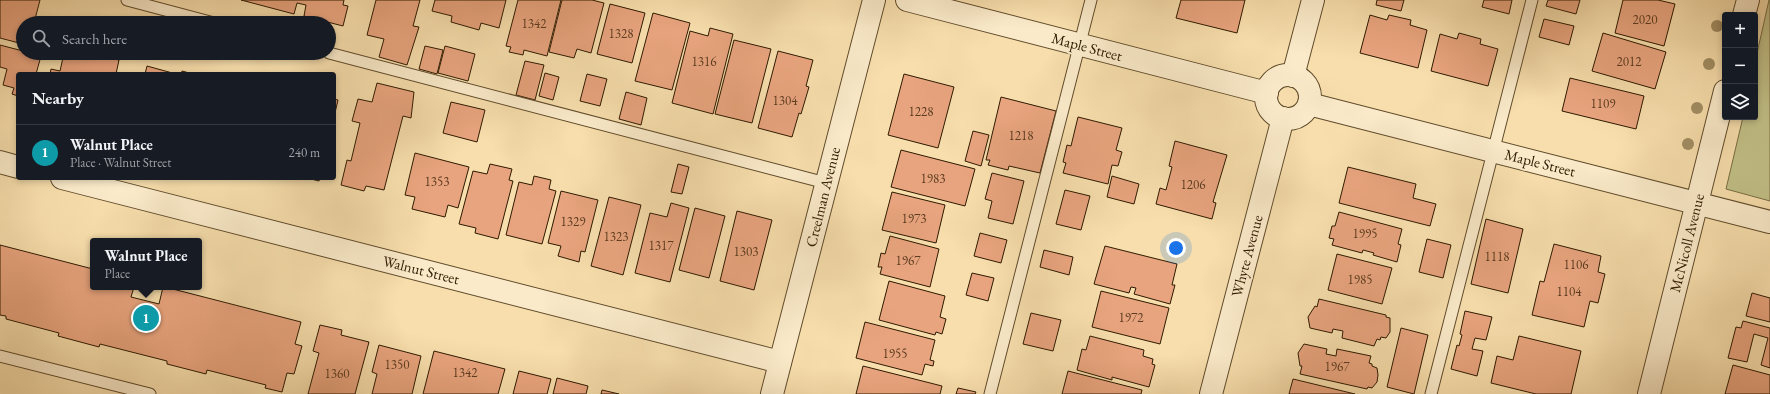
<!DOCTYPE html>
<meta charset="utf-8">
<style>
body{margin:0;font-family:"EB Garamond",serif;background:#242831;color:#f1f3f6}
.controls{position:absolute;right:12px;top:12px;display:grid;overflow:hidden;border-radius:4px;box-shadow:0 2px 6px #0003}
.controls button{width:36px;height:36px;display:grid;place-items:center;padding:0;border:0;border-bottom:1px solid #363941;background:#171b24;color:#f1f3f6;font:20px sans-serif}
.you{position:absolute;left:1176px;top:248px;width:14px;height:14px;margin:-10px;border:3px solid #fff;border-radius:50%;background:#1a73e8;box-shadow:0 0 0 6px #1a73e833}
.badge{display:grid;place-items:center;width:26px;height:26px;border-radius:50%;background:#7c3aed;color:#fff;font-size:13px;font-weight:700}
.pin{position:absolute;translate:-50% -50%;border:2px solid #fff;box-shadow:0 1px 4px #0006}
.popup{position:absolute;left:90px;top:238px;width:112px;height:52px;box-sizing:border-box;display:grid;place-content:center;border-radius:4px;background:#171b24;filter:drop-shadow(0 1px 3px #0005);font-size:13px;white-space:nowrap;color:#9ea1a6}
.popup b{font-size:15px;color:#f1f3f6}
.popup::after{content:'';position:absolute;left:50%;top:100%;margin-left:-8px;border:8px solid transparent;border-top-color:#171b24}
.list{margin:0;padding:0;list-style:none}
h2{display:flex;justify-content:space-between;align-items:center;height:52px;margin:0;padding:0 16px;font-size:17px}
h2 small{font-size:13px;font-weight:400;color:#9ea1a6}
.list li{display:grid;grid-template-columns:26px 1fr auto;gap:12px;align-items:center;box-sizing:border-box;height:56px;padding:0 16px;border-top:1px solid #363941}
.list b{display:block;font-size:15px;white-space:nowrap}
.list p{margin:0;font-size:13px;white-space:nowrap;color:#9ea1a6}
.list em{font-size:13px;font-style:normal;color:#9ea1a6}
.icon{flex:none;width:22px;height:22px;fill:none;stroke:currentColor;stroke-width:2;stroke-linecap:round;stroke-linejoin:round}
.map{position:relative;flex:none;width:1770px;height:394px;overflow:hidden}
.search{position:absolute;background:#171b24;box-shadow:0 2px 6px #0003;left:16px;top:16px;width:320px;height:44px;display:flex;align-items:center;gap:10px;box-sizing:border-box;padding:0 14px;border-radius:22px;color:#9ea1a6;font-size:15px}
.panel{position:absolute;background:#171b24;box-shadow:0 2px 6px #0003;left:16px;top:72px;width:320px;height:108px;border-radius:4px}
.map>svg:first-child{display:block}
.green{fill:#c1c087;stroke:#786d44}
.building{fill:#e8a47e;stroke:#2e1a00}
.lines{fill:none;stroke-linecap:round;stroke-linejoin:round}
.lane-casing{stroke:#604b2b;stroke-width:13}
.street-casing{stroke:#604b2b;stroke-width:24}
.lane{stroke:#faeac9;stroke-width:11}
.street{stroke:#faeac9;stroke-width:22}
.tree{fill:#a18e63}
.labels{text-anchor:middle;stroke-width:4;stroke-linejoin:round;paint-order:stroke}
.number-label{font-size:13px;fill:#5c3c20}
.street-label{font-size:15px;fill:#2e1a00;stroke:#faeac9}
</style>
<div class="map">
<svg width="1770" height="394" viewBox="0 0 1770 394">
<rect width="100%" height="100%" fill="#f7deac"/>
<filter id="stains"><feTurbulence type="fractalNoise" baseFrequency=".005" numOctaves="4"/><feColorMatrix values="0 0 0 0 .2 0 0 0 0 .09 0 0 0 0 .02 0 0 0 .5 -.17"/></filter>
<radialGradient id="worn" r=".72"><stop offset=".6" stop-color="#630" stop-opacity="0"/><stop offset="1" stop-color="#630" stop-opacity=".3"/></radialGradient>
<!-- green -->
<path class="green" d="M1769 0H1770V201L1726 189 1743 117H1755V62Z"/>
<!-- building -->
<g class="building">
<path d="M0 0H40L34 23H23V44L0 38Z"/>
<path d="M241 0H344L343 5 348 6 343 26 304 16 306 5 297 3 294 14Z"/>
<path d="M376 0H420L413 26 419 27 407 65 379 57 384 39 367 35Z"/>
<path d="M435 0H506L499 28 481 23 479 30 451 22 452 16 432 11Z"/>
<path d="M518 0H561L547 56 524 50 523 55 509 52 511 47 506 46Z"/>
<path d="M562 0H592L604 3 591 53 577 49 574 58 549 52Z"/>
<path d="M1181 0H1245L1237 33 1176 18Z"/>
<path d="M1377 0H1404L1401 11 1376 5Z"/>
<path d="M1484 0H1512L1509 14 1482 7Z"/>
<path d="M1548 0H1580L1576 14 1546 6Z"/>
<path d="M1623 0H1658L1675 4 1664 46 1615 33Z"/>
<path d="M610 4 645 13 632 63 597 54Z"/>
<path d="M653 13 690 23 672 90 635 81Z"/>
<path d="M1370 15 1387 20 1389 15 1411 20 1410 25 1427 30 1418 68 1360 53Z"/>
<path d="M1544 19 1574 26 1569 45 1539 37Z"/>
<path d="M710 28 733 34 713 114 672 103 690 31 708 36Z"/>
<path d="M1459 33 1481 39 1480 44 1498 49 1488 86 1431 71 1440 34 1457 39Z"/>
<path d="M1603 33 1666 52 1655 89 1592 71Z"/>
<path d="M734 40 771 49 752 123 715 114Z"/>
<path d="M0 45 23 51V53L41 56 36 74H18V96L12 94 14 88 3 85 7 69 0 67Z"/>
<path d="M425 46 443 50 437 74 419 69Z"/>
<path d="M445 46 475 54 468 81 438 73Z"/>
<path d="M778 51 813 60 806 86 809 87 801 114 799 113 792 137 758 128Z"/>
<path d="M64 53H106L105 57 119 60 116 74H50L51 69 60 71Z"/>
<path d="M525 61 544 65 535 100 516 95Z"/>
<path d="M147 66 176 74H145Z"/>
<path d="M182 71 193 74H181Z"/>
<path d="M545 73 559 77 553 100 539 96Z"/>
<path d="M587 74 607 79 600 106 580 101Z"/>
<path d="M904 74 954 87 938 148 888 135Z"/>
<path d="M1570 78 1644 96 1636 129 1562 111Z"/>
<path d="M377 83 414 92 411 118 403 116 384 190 366 186 364 191 341 185 347 160 351 161 360 123 352 121 358 99 372 102Z"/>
<path d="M626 92 647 98 641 125 619 119Z"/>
<path d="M1001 97 1056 111 1040 173 1009 166 1008 170 988 165 990 160H986Z"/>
<path d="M334 99 338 100 334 117Z"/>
<path d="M451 102 485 110 477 142 443 133Z"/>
<path d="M1078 117 1122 128 1116 150 1122 152 1118 166 1112 165 1108 184 1063 173 1066 163 1063 162 1067 145 1071 146Z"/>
<path d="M973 131 989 135 981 166 965 161Z"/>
<path d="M1175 141 1227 155 1213 202 1216 203 1212 219 1156 204 1160 188 1166 190 1172 167 1169 166Z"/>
<path d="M901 150 975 169 965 206 891 187Z"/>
<path d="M415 153 469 167 458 208 448 205 445 217 412 209 415 197 405 195Z"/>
<path d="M490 164 512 169 509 180 513 181 498 239 475 233 476 228 459 224 473 171 487 174Z"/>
<path d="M678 164 689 167 682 194 671 192Z"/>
<path d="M1348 167 1416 184 1413 198 1436 204 1430 226 1339 203Z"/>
<path d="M992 173 1024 181 1013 224 988 218 992 201 985 199Z"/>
<path d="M534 176 551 180 549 189 556 191 542 244 506 235 519 182 532 185Z"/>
<path d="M1112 176 1139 184 1134 204 1107 197Z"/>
<path d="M307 178H320L319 181Z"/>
<path d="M1065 190 1090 196 1081 230 1056 224Z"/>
<path d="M561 191 598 200 585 252 581 251 579 262 558 256 561 246 548 243Z"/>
<path d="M892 192 945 205 936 243 882 230Z"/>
<path d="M609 197 641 205 623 275 591 266Z"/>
<path d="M671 203 689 208 670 282 635 273 650 213 667 217Z"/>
<path d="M695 208 725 216 709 278 679 270Z"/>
<path d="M737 211 772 220 754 290 720 281Z"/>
<path d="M1339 212 1402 229 1398 244 1401 245 1397 262 1373 255 1374 253 1363 250 1362 253 1332 245 1334 239 1329 238 1332 226H1335Z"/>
<path d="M1486 219 1523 229 1508 293 1471 284Z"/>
<path d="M980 233 1007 240 1001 263 974 256Z"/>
<path d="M890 236 939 249 930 287 880 274 882 267H878L881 253 885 254Z"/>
<path d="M1427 239 1451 245 1443 278 1419 272Z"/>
<path d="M1554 244 1601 256 1598 272 1605 274 1598 303 1590 301 1584 327 1532 315 1540 281 1544 282Z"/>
<path d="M0 245 93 269V287H134L131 297 159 304 163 287H165L301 322 295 344 302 346 294 374 287 373 282 392 265 388 266 385 207 370 206 374 167 364V361L100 344 99 347 58 336 59 333 6 319V316L0 315Z"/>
<path d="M1105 246 1177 264 1172 285H1175L1170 304 1134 294 1136 288 1131 287 1129 293 1094 284Z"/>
<path d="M1044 250 1073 257 1069 275 1040 267Z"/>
<path d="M1337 254 1392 268 1382 304 1328 290Z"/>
<path d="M972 273 994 278 988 301 966 295Z"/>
<path d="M889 281 945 296 940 317 946 319 942 334 936 332 935 335 879 320Z"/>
<path d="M1101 291 1169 308 1160 344 1092 327Z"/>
<path d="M1752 293 1770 298V322L1746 316Z"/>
<path d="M1319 299 1386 315V317L1390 318V332L1386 338 1381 337 1380 340 1377 339 1374 346 1342 338 1343 331 1333 329 1332 333 1310 328 1308 317 1315 306 1317 307Z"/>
<path d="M1465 311 1492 317 1486 340 1475 338 1472 349 1483 351 1477 376 1451 369 1457 345 1459 346 1462 335 1460 334Z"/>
<path d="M1031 313 1061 320 1053 351 1023 344Z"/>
<path d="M1743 321 1770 328V368L1761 365 1768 338 1754 334 1747 362 1728 358 1736 327 1741 328Z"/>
<path d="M865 322 935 340 930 360 934 361 933 366 925 364 922 375 856 358Z"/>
<path d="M320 325 342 330 341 335 369 342 355 394H308L319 353 313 351Z"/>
<path d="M1401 328 1428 335 1414 394 1387 387Z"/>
<path d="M1090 336 1144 350 1143 356 1153 359 1152 364 1155 365 1149 387 1112 377V380L1077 370 1082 349 1086 350Z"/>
<path d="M1519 336 1581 351 1571 394H1536L1491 383 1497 356 1513 360Z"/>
<path d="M1304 344 1327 349 1326 354 1336 356 1337 349 1371 356 1369 363 1372 364V366L1377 368 1378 375 1377 382 1372 388 1368 387 1367 389 1300 374 1302 366H1300L1298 353Z"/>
<path d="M379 345 421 356 412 394H372L377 374 372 372Z"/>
<path d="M434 351 505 369 498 394H423Z"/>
<path d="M1733 365 1770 375V394H1725Z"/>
<path d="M863 366 942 386 940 394H856Z"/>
<path d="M519 371 551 379 547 394H513Z"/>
<path d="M1068 371 1142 390 1141 394H1062Z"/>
<path d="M557 378 588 386 586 394H553Z"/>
<path d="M1293 379 1355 394H1289Z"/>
<path d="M958 388 976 392 975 394H956Z"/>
<path d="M602 390 619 394H601Z"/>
</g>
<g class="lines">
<!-- lane casing -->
<g class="lane-casing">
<g id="lane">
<path d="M127 0 214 23"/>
<path d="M329 53 826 183"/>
<path d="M0 356 150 394"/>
<path d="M990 394 1091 0"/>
<path d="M1431 394 1532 0"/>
</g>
</g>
<!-- street casing -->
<g class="street-casing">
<g id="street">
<path d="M907 0 1267 93"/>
<path d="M1744 15 1748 0"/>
<circle cx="1288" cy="97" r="22"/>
<path d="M1293 76 1313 0"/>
<path d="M1309 104 1770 222"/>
<path d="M0 162 18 167"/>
<path d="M62 178 780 362"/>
<path d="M772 394 874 0"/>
<path d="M1211 394 1283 118"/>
<path d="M1649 394 1725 91"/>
</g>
</g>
<!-- lane -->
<use href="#lane" class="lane"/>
<!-- street -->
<use href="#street" class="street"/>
</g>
<!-- trees -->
<g class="tree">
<circle cx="1717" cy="26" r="6"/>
<circle cx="1709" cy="64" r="6"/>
<circle cx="1697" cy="108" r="6"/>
<circle cx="1688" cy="144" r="6"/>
</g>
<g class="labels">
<!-- number labels -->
<g class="number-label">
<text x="1645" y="24">2020</text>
<text x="534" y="28">1342</text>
<text x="621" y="38">1328</text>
<text x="704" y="66">1316</text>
<text x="1629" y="66">2012</text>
<text x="785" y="105">1304</text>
<text x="1603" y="108">1109</text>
<text x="921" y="116">1228</text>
<text x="1021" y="140">1218</text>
<text x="933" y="183">1983</text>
<text x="437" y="186">1353</text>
<text x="1193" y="189">1206</text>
<text x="914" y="223">1973</text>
<text x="573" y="226">1329</text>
<text x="1365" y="238">1995</text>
<text x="616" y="241">1323</text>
<text x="661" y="250">1317</text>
<text x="746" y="256">1303</text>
<text x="1497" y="261">1118</text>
<text x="908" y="265">1967</text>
<text x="1576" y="269">1106</text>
<text x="1360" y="284">1985</text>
<text x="1569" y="296">1104</text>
<text x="1131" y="322">1972</text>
<text x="895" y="358">1955</text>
<text x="397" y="369">1350</text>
<text x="1337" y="371">1967</text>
<text x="465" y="377">1342</text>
<text x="337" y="378">1360</text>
</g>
<!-- street labels -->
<g class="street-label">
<text transform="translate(1087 47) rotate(15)" y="5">Maple Street</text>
<text transform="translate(1540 163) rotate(14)" y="5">Maple Street</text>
<text transform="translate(823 197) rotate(-76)" y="5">Creelman Avenue</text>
<text transform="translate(1687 243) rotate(-76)" y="5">McNicoll Avenue</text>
<text transform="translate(1247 256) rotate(-75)" y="5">Whyte Avenue</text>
<text transform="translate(421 270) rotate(14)" y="5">Walnut Street</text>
</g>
</g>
<rect width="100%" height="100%" filter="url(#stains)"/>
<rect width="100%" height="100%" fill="url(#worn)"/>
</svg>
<div class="controls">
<button>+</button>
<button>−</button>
<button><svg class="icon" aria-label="layers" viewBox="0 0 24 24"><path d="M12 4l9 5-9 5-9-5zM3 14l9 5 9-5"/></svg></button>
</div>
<div class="you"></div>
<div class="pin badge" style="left:146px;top:318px;background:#0f9aa8">1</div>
<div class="popup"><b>Walnut Place</b>Place</div>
<div class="search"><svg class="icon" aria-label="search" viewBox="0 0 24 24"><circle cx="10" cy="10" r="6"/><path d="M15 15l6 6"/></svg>Search here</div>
<section class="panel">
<h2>Nearby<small></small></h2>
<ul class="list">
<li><span class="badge" style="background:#0f9aa8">1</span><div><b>Walnut Place</b><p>Place · Walnut Street</p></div><em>240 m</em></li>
</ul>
</section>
</div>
